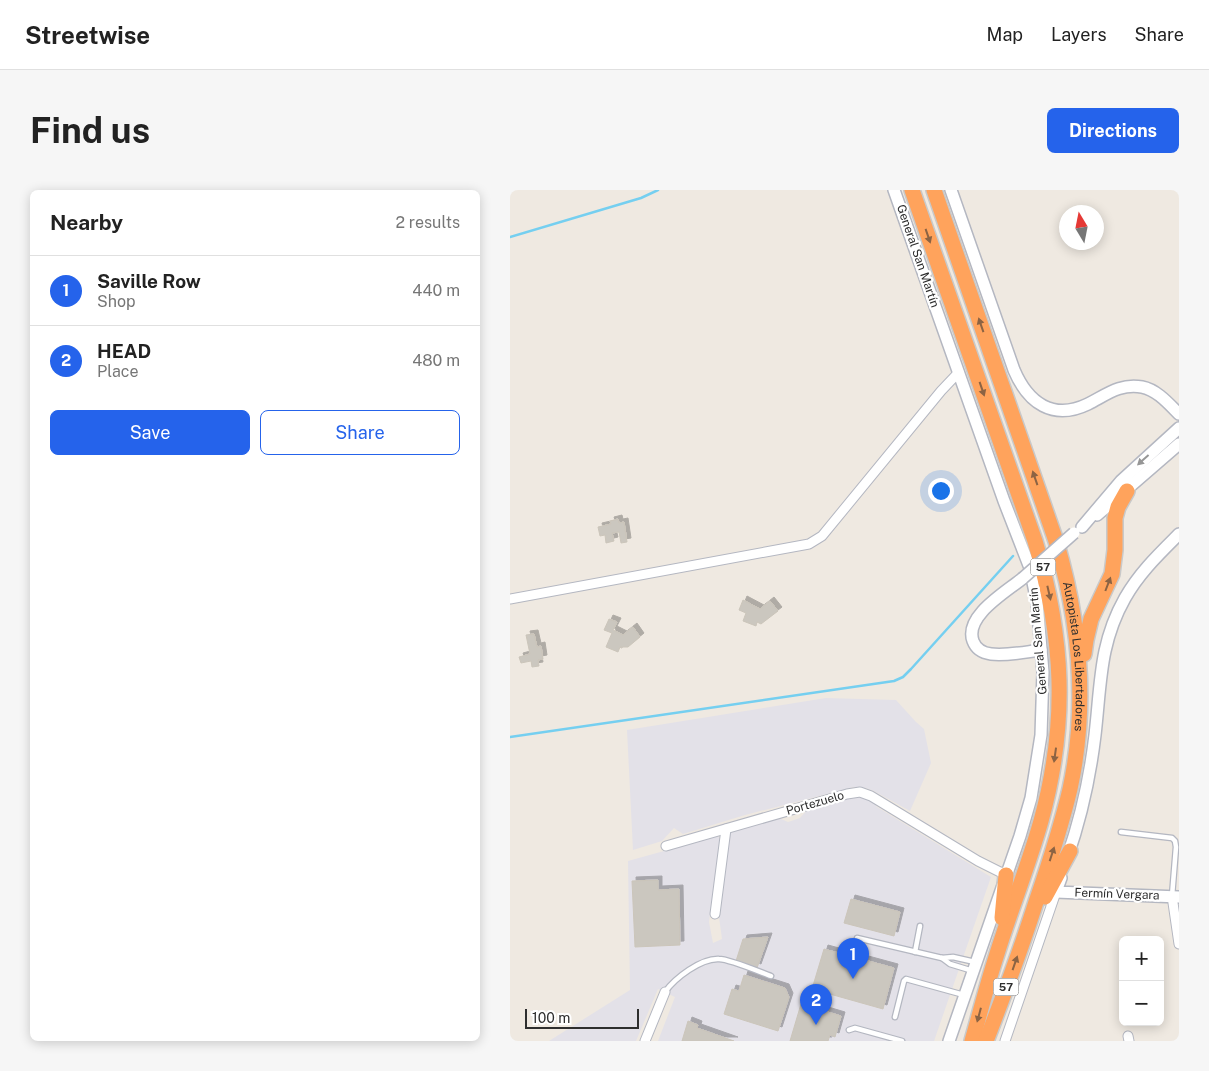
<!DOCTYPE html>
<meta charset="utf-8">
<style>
body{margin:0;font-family:"Public Sans",sans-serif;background:#f6f6f6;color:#222}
.controls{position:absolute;right:15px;bottom:15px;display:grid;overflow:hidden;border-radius:8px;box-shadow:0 2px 12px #0003}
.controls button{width:45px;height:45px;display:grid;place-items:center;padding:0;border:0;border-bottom:1px solid #e0e0e0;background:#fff;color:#222;font:25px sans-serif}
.compass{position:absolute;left:549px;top:15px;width:45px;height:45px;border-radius:50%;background:#fff;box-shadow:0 2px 12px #0003;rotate:350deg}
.scale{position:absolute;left:15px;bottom:12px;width:114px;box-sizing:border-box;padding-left:5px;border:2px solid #2e2e2e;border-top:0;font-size:14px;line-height:18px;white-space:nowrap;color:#2e2e2e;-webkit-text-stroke:4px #fff;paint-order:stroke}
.you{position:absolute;left:430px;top:300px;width:18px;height:18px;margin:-12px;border:4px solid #fff;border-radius:50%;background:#1a73e8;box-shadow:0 0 0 8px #1a73e833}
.badge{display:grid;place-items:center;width:32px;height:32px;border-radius:50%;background:#2563eb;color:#fff;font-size:16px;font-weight:700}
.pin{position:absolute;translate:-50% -41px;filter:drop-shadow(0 1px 2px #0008)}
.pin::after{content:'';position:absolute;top:26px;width:18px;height:15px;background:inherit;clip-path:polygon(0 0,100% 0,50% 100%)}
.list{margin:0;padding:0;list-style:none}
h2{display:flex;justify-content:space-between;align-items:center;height:65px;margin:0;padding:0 20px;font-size:21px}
h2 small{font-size:16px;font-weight:400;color:#767676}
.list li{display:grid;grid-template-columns:32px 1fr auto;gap:15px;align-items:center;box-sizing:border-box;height:70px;padding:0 20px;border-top:1px solid #e0e0e0}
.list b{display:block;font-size:19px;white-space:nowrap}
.list p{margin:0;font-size:16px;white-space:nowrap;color:#767676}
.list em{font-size:16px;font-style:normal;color:#767676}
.actions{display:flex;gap:10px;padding:15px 20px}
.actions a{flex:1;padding:11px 0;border:1px solid #2563eb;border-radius:8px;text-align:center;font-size:18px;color:#2563eb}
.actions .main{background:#2563eb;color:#fff}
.map{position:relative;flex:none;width:669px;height:851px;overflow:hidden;border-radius:8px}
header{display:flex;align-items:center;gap:30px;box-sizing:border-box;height:70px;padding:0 25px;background:#fff;border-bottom:1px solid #e0e0e0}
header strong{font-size:24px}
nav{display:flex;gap:28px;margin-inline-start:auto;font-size:18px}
.intro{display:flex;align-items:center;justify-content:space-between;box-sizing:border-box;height:120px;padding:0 30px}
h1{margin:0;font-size:35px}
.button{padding:12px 22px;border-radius:8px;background:#2563eb;color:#fff;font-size:18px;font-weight:700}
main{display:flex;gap:30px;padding:0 30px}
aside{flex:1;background:#fff;border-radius:8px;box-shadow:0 2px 12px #0003}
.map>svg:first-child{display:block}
.industrial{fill:#e3e1e8}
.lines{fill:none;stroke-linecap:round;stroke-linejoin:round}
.stream{stroke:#75cff0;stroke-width:2.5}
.building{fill:#cbc7bf;stroke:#cbc5ba;filter:url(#shadow)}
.lane-casing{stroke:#b4b7c1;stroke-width:7}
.street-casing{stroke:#b4b7c1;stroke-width:11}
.secondary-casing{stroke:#b4b7c1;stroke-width:14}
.highway-casing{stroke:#c9c9c9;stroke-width:18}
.lane{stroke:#fff;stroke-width:4.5}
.street{stroke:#fff;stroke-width:9}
.secondary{stroke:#fff;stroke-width:11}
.highway{stroke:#ffa35c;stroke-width:15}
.secondary-bridge-casing{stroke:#b4b7c1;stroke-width:14;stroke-linecap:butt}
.secondary-bridge{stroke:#fff;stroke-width:11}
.oneway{fill:#8c6343}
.oneway2{fill:#969696}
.labels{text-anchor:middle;stroke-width:4.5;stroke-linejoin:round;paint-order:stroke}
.shield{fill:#fff;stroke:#6d6d6d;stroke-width:1}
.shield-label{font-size:11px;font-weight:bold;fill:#2e2e2e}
.street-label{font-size:12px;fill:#2e2e2e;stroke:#fff}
</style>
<header>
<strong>Streetwise</strong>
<nav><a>Map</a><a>Layers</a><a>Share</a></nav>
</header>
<div class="intro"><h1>Find us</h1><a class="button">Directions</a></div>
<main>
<aside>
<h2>Nearby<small>2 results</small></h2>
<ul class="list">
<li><span class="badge">1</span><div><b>Saville Row</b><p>Shop</p></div><em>440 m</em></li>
<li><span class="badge">2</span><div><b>HEAD</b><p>Place</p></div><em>480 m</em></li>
</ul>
<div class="actions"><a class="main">Save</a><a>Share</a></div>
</aside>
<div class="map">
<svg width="669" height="851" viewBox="0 0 669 851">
<defs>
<filter id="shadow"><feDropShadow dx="4" dy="-4" stdDeviation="0" flood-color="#0004"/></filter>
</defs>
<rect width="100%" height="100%" fill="#efe9e1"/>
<!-- industrial -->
<g class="industrial">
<path d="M316 508 386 510 406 532 414 539 421 573 400 621 364 601 356 598 344 597 235 625 173 644 164 638 152 651 123 660 117 540Z"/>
<path d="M340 607H354L365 614 367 617 481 687 424 851H148L165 807 148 799 126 851H39L120 800 118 671 208 646 210 649 199 732 203 753 212 749 209 727 219 642 269 628 278 632 290 628 297 620Z"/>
</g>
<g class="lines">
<!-- stream -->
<g class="stream">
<path d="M0 47 131 8 148 0"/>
<path d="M0 547 384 491 393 487 401 479 503 366"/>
</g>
</g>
<!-- building -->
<g class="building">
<path d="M108 329 109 333 114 332 117 352 111 353 109 342 102 343 104 351 96 353 95 345 90 346 88 337 101 334 100 331Z"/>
<path d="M233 410 250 419 260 411 268 421 251 434 247 432 246 436 233 431 236 423 229 420Z"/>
<path d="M99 429 107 432 103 440 113 445 123 437 130 447 118 457H110L108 462 96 457 102 443 94 440Z"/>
<path d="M24 444 27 457 31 456 33 469 28 470 29 476 22 477 21 471 11 473 9 467 20 464 16 445Z"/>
<path d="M148 690V700L169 699 170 755 125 757 122 691Z"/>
<path d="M341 709 390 722 384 746 334 733Z"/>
<path d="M258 747 247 778 226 771 233 749Z"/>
<path d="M314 759 384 778 373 819 302 799Z"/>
<path d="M234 785 275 798 279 807 268 841 214 824 222 799 229 801Z"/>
<path d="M291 814 331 826 325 847 320 845 318 851H280Z"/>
<path d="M178 831 188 835 187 838 224 851H172Z"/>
</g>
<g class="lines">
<!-- lane casing -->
<g class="lane-casing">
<g id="lane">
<path d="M611 642 662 648 665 651 666 657 662 706"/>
<path d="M347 748 432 768 443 767 465 772"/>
<path d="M405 762 410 736"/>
<path d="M432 768 440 774 463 781"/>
<path d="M155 802C165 788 191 768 209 769 219 769 250 782 261 786"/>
<path d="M385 827 394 791 396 789 454 805"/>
<path d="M339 840 345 838 392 851"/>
</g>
</g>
<!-- street casing -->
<g class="street-casing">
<g id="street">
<path d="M0 409 299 354 312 346 431 201 449 182"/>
<path d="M156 656 337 604 350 602 361 606 468 671 496 685"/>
<path d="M662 706 669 754"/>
<path d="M205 724 216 639"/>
<path d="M618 846 619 851"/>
<path d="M135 851 155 802"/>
<path d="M495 851 546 702"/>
</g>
</g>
<!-- secondary casing -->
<g class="secondary-casing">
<g id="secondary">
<path d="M384 0 494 311 520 378 527 412 533 482 531 545 521 608 510 646 439 851"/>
<path d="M441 0 504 180C518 213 543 231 578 214 596 205 610 193 632 197 647 200 658 213 669 224"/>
<path d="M587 325 669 254"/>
<path d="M572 337 611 291 669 238"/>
<path d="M513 388C496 402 454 426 463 451 466 459 473 463 481 464 497 466 515 462 531 460"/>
<path d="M557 668C571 628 580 587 585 545 591 494 589 454 615 408 629 383 649 364 669 344"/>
<path d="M551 688 546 702 669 707"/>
</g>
</g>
<!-- highway casing -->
<g class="highway-casing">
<g id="highway">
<path d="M402 0 525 351C554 448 558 533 531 631 518 677 500 721 486 767 477 795 470 823 462 851"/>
<path id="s1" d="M424 0 546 351C570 432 578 516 560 599 551 637 539 674 526 712 511 759 494 805 476 851"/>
<path d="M574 464 576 450 581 429 602 384 605 360V328L608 317 617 301"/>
<path d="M535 707 560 661"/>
<path d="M492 728 496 685"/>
</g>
</g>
<!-- lane -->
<use href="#lane" class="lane"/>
<!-- street -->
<use href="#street" class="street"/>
<!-- secondary -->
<use href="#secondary" class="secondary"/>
<!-- highway -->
<use href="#highway" class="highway"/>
<!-- secondary-bridge casing -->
<g class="secondary-bridge-casing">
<path id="secondary-bridge" d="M513 388 564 343"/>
</g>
<!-- secondary-bridge -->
<use href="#secondary-bridge" class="secondary-bridge"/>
</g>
<!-- one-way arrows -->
<defs><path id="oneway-solid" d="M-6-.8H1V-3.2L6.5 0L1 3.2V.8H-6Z" transform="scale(1.25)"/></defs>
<g class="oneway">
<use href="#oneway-solid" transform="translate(418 46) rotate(71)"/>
<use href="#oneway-solid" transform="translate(471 135) rotate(-109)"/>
<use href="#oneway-solid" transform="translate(472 199) rotate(71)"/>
<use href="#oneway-solid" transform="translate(525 288) rotate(-109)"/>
<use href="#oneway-solid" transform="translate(598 394) rotate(-69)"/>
<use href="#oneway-solid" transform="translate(539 403) rotate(77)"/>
<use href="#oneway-solid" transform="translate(545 565) rotate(98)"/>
<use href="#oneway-solid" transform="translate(542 664) rotate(-72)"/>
<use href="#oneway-solid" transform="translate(505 773) rotate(-71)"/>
<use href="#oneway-solid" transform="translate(469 825) rotate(105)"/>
</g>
<use class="oneway2" href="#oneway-solid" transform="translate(633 270) rotate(138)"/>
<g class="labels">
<!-- shield labels -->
<g class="shield">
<rect x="520.5" y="368.5" width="25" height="17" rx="4"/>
<rect x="483.5" y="788.5" width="25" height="17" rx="4"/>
</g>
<g class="shield-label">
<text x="533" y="381">57</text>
<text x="496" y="801">57</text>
</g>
<!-- street labels -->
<g class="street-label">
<text transform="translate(408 66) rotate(71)" y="4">General San Martín</text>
<text transform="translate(528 451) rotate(-95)" y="4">General San Martín</text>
<text dy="4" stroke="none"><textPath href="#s1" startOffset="489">Autopista Los Libertadores</textPath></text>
<text transform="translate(305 613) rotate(-16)" y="4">Portezuelo</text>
<text transform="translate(607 704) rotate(2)" y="4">Fermín Vergara</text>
</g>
</g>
</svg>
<div class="controls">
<button>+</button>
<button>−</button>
</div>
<svg class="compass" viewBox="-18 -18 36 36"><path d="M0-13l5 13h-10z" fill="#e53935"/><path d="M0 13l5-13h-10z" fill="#767676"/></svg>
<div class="scale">100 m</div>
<div class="you"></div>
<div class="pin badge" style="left:343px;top:789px">1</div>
<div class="pin badge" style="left:306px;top:835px">2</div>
</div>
</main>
